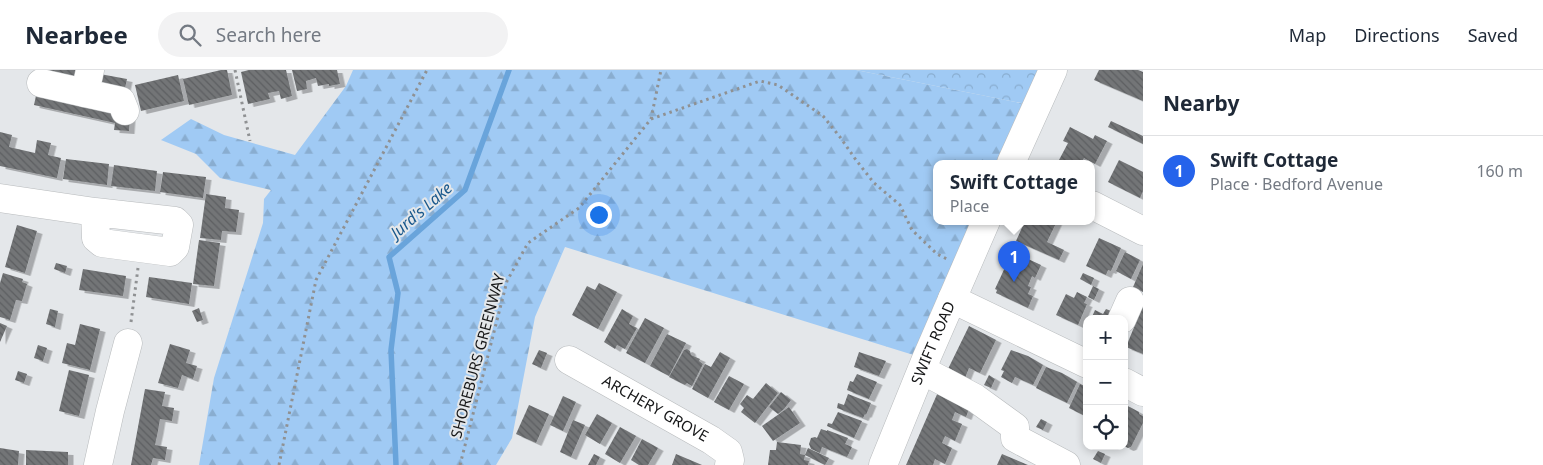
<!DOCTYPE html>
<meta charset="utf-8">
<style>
body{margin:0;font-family:"Noto Sans",sans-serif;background:#f2f2f3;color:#1f2937}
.controls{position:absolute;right:15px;bottom:15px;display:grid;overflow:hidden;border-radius:10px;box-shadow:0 2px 8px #0003}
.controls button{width:45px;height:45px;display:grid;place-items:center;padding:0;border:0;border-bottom:1px solid #e0e1e3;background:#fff;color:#1f2937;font:25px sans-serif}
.you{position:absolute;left:598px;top:144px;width:18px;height:18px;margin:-12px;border:4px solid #fff;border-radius:50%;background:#1a73e8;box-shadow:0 0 0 8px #1a73e833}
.badge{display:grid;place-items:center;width:32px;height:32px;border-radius:50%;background:#2563eb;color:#fff;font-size:16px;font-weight:700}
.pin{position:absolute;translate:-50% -41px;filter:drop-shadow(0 1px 2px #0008)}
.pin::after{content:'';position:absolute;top:26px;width:18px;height:15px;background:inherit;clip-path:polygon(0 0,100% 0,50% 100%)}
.popup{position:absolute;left:933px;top:90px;width:162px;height:65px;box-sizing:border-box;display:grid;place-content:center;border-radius:10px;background:#fff;filter:drop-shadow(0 1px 4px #0005);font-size:16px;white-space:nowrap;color:#747a83}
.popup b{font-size:19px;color:#1f2937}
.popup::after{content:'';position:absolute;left:50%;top:100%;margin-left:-10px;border:10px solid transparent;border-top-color:#fff}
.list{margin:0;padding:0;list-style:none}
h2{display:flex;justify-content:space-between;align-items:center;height:65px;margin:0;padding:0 20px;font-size:21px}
h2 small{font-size:16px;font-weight:400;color:#747a83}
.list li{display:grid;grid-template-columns:32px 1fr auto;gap:15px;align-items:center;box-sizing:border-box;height:70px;padding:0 20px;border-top:1px solid #e0e1e3}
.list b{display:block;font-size:19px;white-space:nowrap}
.list p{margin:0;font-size:16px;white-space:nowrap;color:#747a83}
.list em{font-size:16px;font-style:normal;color:#747a83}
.icon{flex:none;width:28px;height:28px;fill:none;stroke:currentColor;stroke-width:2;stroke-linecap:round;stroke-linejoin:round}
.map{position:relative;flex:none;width:1143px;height:395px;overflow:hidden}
header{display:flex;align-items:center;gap:30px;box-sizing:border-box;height:70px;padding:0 25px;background:#fff;border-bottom:1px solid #e0e1e3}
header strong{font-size:24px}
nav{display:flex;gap:28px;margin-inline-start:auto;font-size:18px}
.search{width:350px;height:45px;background:#f2f2f3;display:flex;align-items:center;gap:12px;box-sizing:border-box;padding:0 18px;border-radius:28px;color:#747a83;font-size:19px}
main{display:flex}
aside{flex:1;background:#fff}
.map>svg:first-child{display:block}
.forest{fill:url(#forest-firs)}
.park{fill:url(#park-crowns)}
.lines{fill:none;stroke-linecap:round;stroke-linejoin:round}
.stream{stroke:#69a4db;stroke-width:5.5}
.building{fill:url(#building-back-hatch);filter:url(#shadow)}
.minor-casing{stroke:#b8bbbd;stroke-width:29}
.path{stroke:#8f9193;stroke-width:3;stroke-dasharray:2.5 4;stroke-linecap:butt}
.minor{stroke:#fff;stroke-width:28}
.labels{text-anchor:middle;stroke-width:4;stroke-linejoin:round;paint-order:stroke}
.street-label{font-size:15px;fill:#161718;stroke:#e4e7ea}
.water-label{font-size:16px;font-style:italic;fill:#19588c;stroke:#e4e7ea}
</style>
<header>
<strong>Nearbee</strong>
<div class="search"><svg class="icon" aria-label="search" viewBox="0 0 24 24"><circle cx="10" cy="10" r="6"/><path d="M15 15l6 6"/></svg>Search here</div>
<nav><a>Map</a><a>Directions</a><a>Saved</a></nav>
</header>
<main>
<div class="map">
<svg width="1143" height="395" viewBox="0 0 1143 395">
<defs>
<pattern id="forest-firs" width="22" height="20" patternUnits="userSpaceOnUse" patternTransform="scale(1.25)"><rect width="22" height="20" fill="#a0caf4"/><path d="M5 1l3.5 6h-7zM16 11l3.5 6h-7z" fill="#89add0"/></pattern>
<pattern id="park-crowns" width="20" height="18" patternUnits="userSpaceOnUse" patternTransform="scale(1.25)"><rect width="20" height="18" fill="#a0caf4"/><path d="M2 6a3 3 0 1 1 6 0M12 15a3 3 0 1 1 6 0" fill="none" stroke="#89add0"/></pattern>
<pattern id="building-back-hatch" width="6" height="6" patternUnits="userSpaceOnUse" patternTransform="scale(1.25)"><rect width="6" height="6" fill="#737577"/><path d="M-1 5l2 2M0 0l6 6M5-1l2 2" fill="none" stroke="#5d5f61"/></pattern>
<filter id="shadow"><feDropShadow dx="5.5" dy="3" stdDeviation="0" flood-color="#0004"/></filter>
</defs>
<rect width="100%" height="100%" fill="#e4e7ea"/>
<!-- forest -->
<path class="forest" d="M353 0H856L1030 35 1004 93H936V151H979L920 287 565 177 535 247 512 368 496 395H199L214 308 263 153 264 129 271 120 220 108 196 84 161 70 191 49 224 65 295 85 346 16Z"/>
<!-- park -->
<path class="park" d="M856 0H1053L1036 36Z"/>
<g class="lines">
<!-- stream -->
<path class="stream" d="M396 395 391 280 398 223 389 187 465 120 509 0"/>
</g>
<!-- building -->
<g class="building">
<path d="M42 0H83L81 13Z"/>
<path d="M221 0H227L232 25 189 35 183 9Z"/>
<path d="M249 0H286L292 26 281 29 279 21 268 23 270 29 248 34 241 2Z"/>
<path d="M292 0H337L340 14 329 16V14L318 16 316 8 306 11 307 19 297 21Z"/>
<path d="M1099 0H1138L1143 2V31L1094 10Z"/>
<path d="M100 4 127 9 124 23 97 18Z"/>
<path d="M178 5 184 31 141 41 135 15Z"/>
<path d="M37 21 130 47 129 61 114 60 115 53 34 35Z"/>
<path d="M1111 51 1143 66V74L1108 57Z"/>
<path d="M1070 57 1093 69 1095 65 1107 71 1095 94 1084 88 1081 93H1065L1059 90 1068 73 1063 71Z"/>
<path d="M0 62 12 65 9 77 35 83 37 70 51 73 48 85 61 88 57 108 0 96Z"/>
<path d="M66 89 109 94 107 115 63 109Z"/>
<path d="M1119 90 1143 102V121L1140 128 1108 112Z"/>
<path d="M114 95 157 101 155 121 111 116Z"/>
<path d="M163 102 206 107 203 128 160 122Z"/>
<path d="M206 124 226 127 225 138 239 140 236 162 222 161 221 170 200 168Z"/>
<path d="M1025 151H1057L1047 172 1064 180 1059 190 1016 171Z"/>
<path d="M17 155 37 161 25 203 5 197Z"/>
<path d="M1099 168 1121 178 1111 201 1108 200 1106 205 1086 196Z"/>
<path d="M199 170 220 173 214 216 193 214Z"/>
<path d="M1125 182 1140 190 1131 209 1116 201Z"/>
<path d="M1015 183 1041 195 1035 208 1032 206 1028 216 1031 217 1028 224 1033 226 1028 238 996 223 997 220 995 219 1008 191 1010 192Z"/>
<path d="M56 193 67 196 65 203 54 199Z"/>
<path d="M1143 194V222L1133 217Z"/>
<path d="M83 199 126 206 123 226 79 220Z"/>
<path d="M3 203 23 209 22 212 27 214 22 231 16 230 10 250 0 247V213Z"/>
<path d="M1083 203 1094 208 1091 215 1080 209Z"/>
<path d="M149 207 192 213 189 234 146 227Z"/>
<path d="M599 213 617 222 598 259 572 245 587 216 595 220Z"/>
<path d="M1093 216 1099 219 1094 230 1088 227Z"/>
<path d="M1077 222 1087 227 1084 233 1087 234 1078 255 1056 245 1066 224 1074 228Z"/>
<path d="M1143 235V284L1126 277Z"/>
<path d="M199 238 203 250 197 252 192 241Z"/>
<path d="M50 239 58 241 55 257 46 254Z"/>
<path d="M622 239 633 246 629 254 637 258 625 279 617 275 615 279 604 272Z"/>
<path d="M1106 239 1116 243 1113 249H1091L1095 240 1103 244Z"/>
<path d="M645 248 664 258 645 293 626 283Z"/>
<path d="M0 253 7 256 0 272Z"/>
<path d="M80 254 100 259 90 300 62 293 67 273 75 275Z"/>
<path d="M969 256 996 270 980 303 969 298 965 308 948 299Z"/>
<path d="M667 264 686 273 669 306 650 296Z"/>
<path d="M170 274 190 280 186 293 197 296 193 309 182 305 178 318 158 313Z"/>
<path d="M38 275 47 278 43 291 34 288Z"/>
<path d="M687 279 690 281 691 285 700 289 699 291 703 294 692 316 687 313 685 315 669 307 684 280Z"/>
<path d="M539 280 547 283 541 298 532 294Z"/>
<path d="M1011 280 1028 286 1043 295 1033 315 1015 307 1012 313 1001 307 1004 301 1001 300Z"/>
<path d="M720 282 730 288 708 328 692 319 705 294 711 297Z"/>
<path d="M859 282 886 291 879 306 854 297Z"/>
<path d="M1046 297 1062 303 1077 312 1067 333 1036 318Z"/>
<path d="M69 300 89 305 79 346 59 341Z"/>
<path d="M18 301 27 304 24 313 15 310Z"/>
<path d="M857 304 877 312 869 329 847 320 850 311 853 312Z"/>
<path d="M989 305 995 309 991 318 984 315Z"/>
<path d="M729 306 744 314 729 340 714 332Z"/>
<path d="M766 313 778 323 755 353 741 342 744 338 740 334 747 325 753 329Z"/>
<path d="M942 313 969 339 966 347 955 342 952 350 962 354 955 371 945 366 942 373 952 378 945 394 935 389 933 395H906Z"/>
<path d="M1080 314 1087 317V347L1069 338Z"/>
<path d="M145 319 165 322 162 336 174 338 172 351 160 349 158 361 155 375 167 377 165 390 153 388 151 395H131Z"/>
<path d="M781 322 791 330 784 339 778 344 769 337Z"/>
<path d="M848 324 871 333 866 345 865 344 863 348 837 338 838 333 844 335Z"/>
<path d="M563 326 576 332 563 361 550 355Z"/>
<path d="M1124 334 1139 342V344L1143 346V353L1131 377 1128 378 1124 376Z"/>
<path d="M529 335 549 344 536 373 516 364Z"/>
<path d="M789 337 800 353 773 371 762 356Z"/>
<path d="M838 342 862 351 854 368 827 356 828 353 832 354Z"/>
<path d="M597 344 612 353 600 374 585 365Z"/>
<path d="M1041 349 1047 352 1043 360 1036 357Z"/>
<path d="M573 350 585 355 571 387 560 382Z"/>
<path d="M620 357 636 366 620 393 605 384Z"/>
<path d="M821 359 827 361V360L848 368 845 374 852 377 847 387 822 377 820 383 811 379 809 374 811 368 815 367 817 368Z"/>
<path d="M642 369 658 378 648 395H639L631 390Z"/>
<path d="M777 372 801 375 800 384 805 385 804 390 809 391 808 395H768L770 380H776Z"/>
<path d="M0 378 19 381 18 395H0Z"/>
<path d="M808 378 829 388 825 395 805 385Z"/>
<path d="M26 380 68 382V395H26Z"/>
<path d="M1098 381 1105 384 1101 393 1093 389Z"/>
<path d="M594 384 600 387 596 395H588Z"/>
<path d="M676 384 702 395H672Z"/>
<path d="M1002 384 1028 395H997Z"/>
</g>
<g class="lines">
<!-- minor casing -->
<g class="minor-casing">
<g id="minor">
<path d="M90 0 85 23 121 31 125 41"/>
<path d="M41 13 85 23"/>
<path d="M1011 93 1053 0"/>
<path d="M0 128 95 142 175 151 179 155 175 177 170 182 102 173 96 168 95 142"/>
<path d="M1092 135 1143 161"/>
<path d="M952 229 1087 294"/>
<path d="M1122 249 1130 231"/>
<path id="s1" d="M569 290 711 370 728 382 730 390 729 395"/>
<path d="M922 300 975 328 1015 357V368L1066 395"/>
<path d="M1124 312 1143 322"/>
<path d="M98 395 110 341 128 273"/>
<path id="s2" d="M883 395 926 289 986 151"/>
</g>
</g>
<!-- path -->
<g class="path">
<path d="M235 0 250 71"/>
<path d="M651 49 760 11 778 15 823 46 840 67 856 90 874 113 900 135 912 160 937 184 947 189"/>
<path d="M131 252 138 198"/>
<path d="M279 395 316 210 427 0"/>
<path d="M460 395 507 211 528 173 579 138 651 49 661 0"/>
</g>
<!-- minor -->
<use href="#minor" class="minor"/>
</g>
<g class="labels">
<!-- street labels -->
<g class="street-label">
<text dy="5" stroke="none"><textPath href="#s2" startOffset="132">SWIFT ROAD</textPath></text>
<text transform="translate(478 286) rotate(-75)" y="5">SHOREBURS GREENWAY</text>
<text dy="5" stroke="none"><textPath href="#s1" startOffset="99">ARCHERY GROVE</textPath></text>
</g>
<!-- water labels -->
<g class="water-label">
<text transform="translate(421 140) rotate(-41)" y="6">Jurd's Lake</text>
</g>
</g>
</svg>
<div class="controls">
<button>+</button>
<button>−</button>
<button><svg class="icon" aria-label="locate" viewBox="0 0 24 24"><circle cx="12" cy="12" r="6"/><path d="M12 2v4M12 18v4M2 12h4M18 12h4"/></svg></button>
</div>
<div class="you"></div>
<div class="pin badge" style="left:1014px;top:212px">1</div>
<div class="popup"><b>Swift Cottage</b>Place</div>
</div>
<aside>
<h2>Nearby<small></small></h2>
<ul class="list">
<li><span class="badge">1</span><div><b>Swift Cottage</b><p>Place · Bedford Avenue</p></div><em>160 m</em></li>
</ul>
</aside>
</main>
